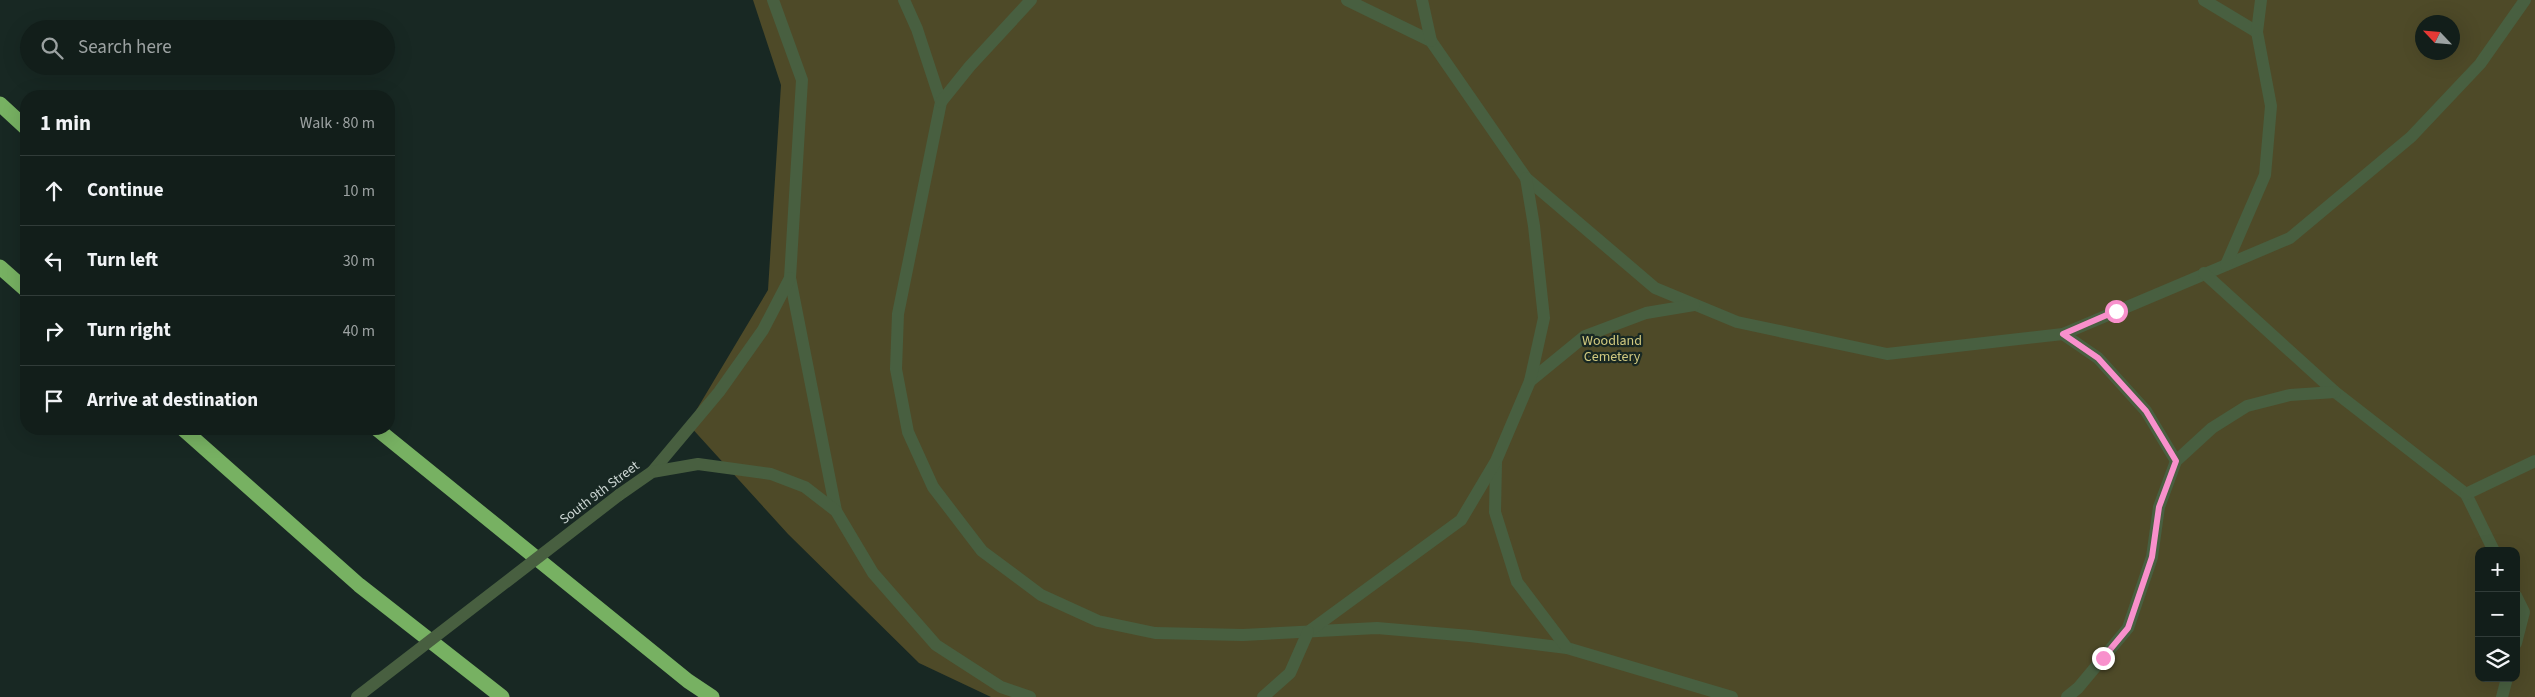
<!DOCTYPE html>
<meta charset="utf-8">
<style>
body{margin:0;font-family:"Source Sans 3",sans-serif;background:#1b2723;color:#f1f3f6}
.controls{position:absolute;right:15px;bottom:15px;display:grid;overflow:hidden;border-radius:10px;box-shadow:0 5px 20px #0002}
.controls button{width:45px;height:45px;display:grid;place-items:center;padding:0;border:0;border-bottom:1px solid #313c39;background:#121e1a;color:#f1f3f6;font:25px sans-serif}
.compass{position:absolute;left:2415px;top:15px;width:45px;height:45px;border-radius:50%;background:#121e1a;box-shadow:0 5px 20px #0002;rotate:296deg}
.stop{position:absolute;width:15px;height:15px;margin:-11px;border:4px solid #f890cc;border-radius:50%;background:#fff}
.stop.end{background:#f890cc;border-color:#fff;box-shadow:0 1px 5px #0008}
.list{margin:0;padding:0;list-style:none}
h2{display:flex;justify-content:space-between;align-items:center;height:65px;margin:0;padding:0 20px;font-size:21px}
h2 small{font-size:16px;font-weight:400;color:#9ca2a2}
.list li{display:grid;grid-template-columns:32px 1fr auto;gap:15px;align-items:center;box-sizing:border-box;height:70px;padding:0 20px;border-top:1px solid #313c39}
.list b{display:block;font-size:19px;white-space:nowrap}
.list em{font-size:16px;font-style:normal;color:#9ca2a2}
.icon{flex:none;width:28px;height:28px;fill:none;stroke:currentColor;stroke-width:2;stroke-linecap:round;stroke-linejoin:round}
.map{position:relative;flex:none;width:2535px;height:697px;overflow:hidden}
.search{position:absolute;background:#121e1a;box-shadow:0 5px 20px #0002;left:20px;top:20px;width:375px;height:55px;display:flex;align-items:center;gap:12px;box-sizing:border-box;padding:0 18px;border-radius:28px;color:#9ca2a2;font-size:19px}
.panel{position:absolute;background:#121e1a;box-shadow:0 5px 20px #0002;left:20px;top:90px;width:375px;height:345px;border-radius:20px}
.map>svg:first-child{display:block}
.green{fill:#4e4a28;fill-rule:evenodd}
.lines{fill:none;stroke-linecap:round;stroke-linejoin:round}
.service{stroke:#485f40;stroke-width:12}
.minor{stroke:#485f40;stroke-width:12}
.motorway{stroke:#77b162;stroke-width:15}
.minor-bridge{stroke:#485f40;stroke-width:12}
.route{stroke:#f890cc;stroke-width:6}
.labels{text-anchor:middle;stroke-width:4.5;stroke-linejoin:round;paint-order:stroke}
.park-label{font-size:14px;fill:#d2ca80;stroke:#182823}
.street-label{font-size:14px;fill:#cbd5d2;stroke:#182823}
</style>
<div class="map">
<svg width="2535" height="697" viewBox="0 0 2535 697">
<rect width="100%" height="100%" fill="#182823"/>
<!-- green -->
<path class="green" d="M753 0H2535V697H991L919 663 788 534 688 424 768 290 781 85ZM2422 22H2452V52H2422ZM2479 551H2516V678H2479Z"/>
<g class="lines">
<!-- service -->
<g class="service">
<path d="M773 0 802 80 790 278 836 511"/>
<path d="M904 0 917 29 941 102 898 314 896 369 908 432 933 487 982 551 1041 595 1098 621 1155 633 1243 635 1377 628 1470 636 1567 648 1732 697"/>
<path d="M1347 0 1431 41 1526 178 1655 288 1737 322 1887 354 2063 334 2290 238 2411 137 2480 64 2525 0"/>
<path d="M1422 0 1431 41"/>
<path d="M2204 0 2257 32"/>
<path d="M941 102 970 66 1031 0"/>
<path d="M2226 265 2265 175 2271 106 2257 32 2261 0"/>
<path d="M2204 273 2335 392 2466 494 2494 551"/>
<path d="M2063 334 2098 358 2146 411 2176 461"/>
<path d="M1530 381 1585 336 1646 313 1694 305"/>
<path d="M1496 463 1495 512 1517 582 1567 648"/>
<path d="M652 472 719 392 763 330 790 278"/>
<path d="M2466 494 2535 461"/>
<path d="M2516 596 2524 612 2516 643"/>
<path d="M1308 632 1461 520 1496 461 1530 381 1544 318 1534 226 1526 178"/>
<path d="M2067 697 2078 688 2128 628 2152 557 2159 507 2176 461 2212 428 2247 406 2290 395 2335 392"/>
<path d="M2502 697 2507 678"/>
</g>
<!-- minor -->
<g class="minor">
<path d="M619 495 652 472 698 464 771 474 805 487 836 511 873 573 936 645 1001 687 1030 697"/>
<path d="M1263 697 1290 673 1308 632"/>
</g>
<!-- motorway -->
<g class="motorway">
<path d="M0 104 26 128"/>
<path d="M0 267 26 290"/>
<path d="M183 429 359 585 502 697"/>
<path d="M377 429 688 681 712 697"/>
</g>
<!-- minor-bridge -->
<path class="minor-bridge" d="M357 697 619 495"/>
</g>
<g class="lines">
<!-- route -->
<path class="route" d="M2103 658 2128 628 2152 557 2159 507 2176 461 2146 411 2098 358 2063 334 2116 311"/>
</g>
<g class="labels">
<!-- park labels -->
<g class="park-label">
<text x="1612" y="345">Woodland<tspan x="1612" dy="16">Cemetery</tspan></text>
</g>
<!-- street labels -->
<g class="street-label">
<text transform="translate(599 492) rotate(-37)" y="5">South 9th Street</text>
</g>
</g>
</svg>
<div class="controls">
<button>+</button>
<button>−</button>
<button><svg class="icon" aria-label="layers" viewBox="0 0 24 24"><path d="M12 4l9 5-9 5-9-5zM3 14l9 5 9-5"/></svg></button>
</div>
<svg class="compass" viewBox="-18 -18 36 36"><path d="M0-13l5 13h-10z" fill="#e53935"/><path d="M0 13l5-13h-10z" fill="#9ca2a2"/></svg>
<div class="stop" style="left:2116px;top:311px"></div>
<div class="stop end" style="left:2103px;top:658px"></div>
<div class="search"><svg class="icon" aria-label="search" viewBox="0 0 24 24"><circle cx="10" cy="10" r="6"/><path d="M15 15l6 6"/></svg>Search here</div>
<section class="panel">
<h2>1 min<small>Walk · 80 m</small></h2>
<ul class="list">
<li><svg class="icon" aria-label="ahead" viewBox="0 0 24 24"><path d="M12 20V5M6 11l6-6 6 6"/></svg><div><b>Continue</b></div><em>10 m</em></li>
<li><svg class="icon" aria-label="left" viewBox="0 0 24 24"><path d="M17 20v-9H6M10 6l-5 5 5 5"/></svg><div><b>Turn left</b></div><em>30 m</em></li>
<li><svg class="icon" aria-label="right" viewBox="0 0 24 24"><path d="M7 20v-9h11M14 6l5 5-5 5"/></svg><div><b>Turn right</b></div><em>40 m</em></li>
<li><svg class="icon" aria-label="arrive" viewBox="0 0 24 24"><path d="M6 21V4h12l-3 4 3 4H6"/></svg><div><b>Arrive at destination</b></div></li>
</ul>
</section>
</div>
